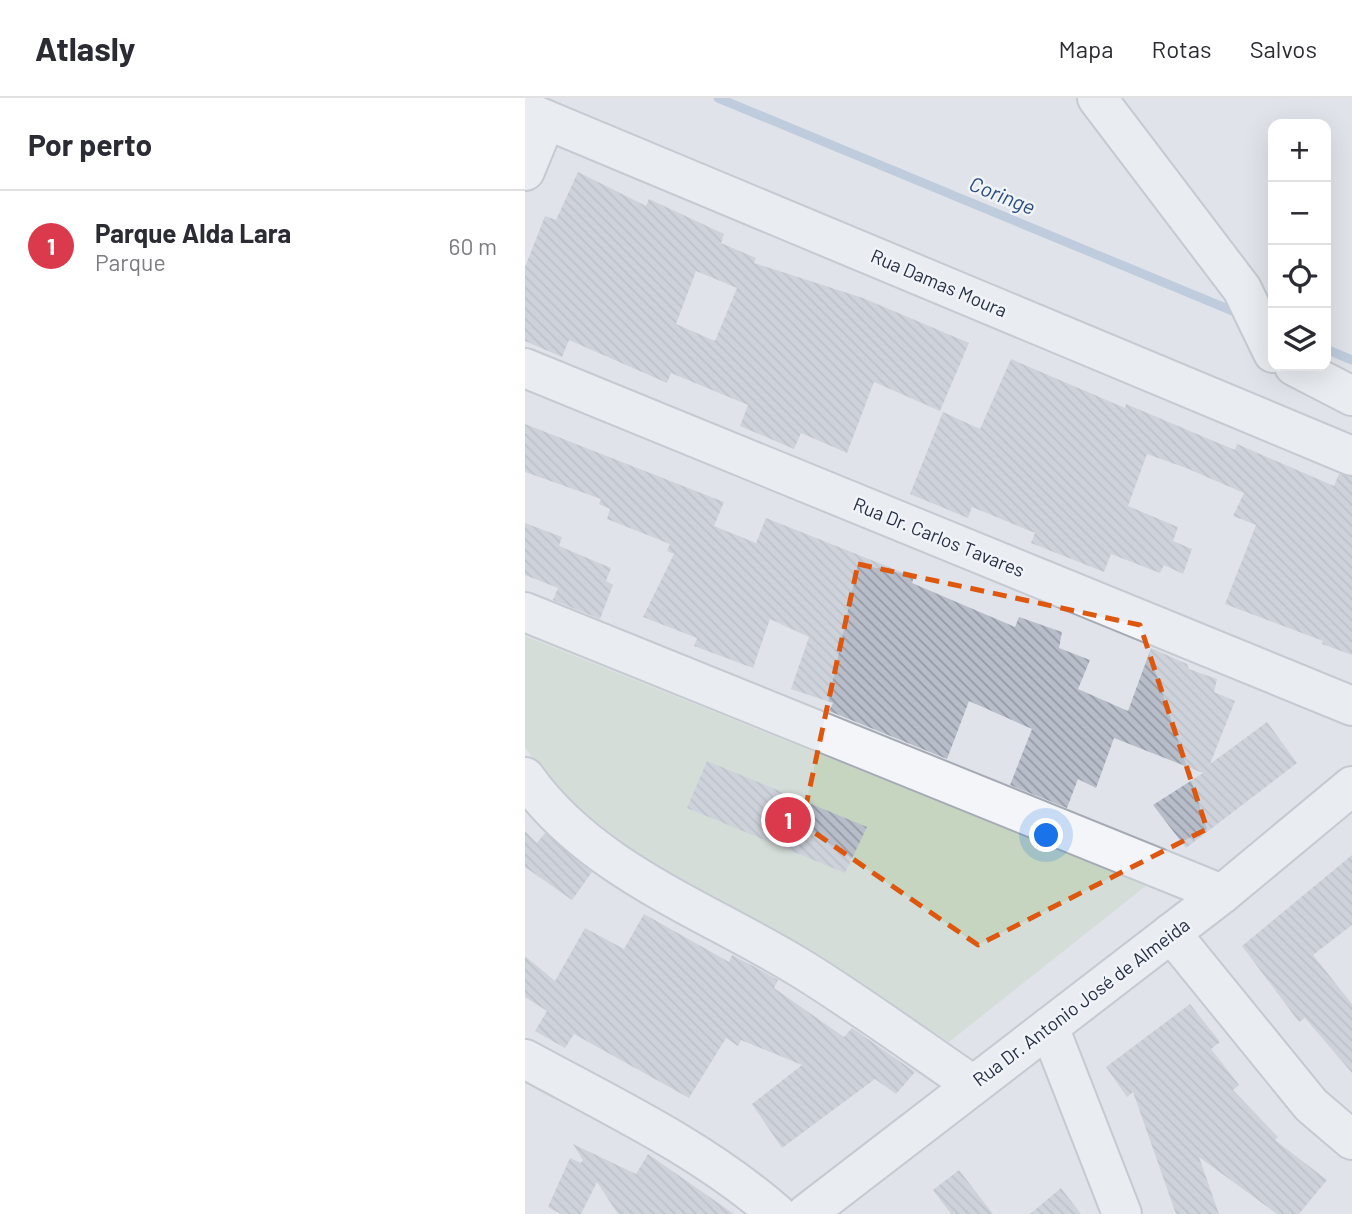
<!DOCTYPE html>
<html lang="pt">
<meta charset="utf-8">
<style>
body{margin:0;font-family:Barlow,sans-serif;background:#f7f7f7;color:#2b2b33}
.controls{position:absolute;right:21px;top:21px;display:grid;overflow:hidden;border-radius:14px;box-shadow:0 7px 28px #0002}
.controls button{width:63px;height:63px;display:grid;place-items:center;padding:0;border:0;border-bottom:2px solid #e1e1e2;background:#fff;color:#2b2b33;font:35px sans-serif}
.you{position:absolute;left:522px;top:738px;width:24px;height:24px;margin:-18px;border:5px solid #fff;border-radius:50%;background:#1a73e8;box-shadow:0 0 0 10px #1a73e833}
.badge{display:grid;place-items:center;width:46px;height:46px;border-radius:50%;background:#db3a4c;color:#fff;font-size:23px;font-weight:700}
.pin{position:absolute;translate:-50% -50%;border:4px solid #fff;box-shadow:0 2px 7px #0006}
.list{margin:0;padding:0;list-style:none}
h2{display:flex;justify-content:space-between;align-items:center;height:91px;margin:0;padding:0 28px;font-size:30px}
h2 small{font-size:23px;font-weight:400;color:#7c7c81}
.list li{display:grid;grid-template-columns:46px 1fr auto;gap:21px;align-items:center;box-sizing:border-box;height:112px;padding:0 28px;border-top:2px solid #e1e1e2}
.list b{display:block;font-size:26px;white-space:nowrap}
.list p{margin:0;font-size:23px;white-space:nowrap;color:#7c7c81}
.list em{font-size:23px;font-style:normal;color:#7c7c81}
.icon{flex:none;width:38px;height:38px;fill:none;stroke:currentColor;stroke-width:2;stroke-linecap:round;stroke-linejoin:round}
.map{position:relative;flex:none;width:827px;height:1116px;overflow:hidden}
header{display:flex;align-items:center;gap:42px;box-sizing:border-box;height:98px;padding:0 35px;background:#fff;border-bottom:2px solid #e1e1e2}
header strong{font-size:33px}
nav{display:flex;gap:38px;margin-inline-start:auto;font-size:24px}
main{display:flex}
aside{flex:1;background:#fff}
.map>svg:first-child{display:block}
.green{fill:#c5d5c0}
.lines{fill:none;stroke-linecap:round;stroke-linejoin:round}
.stream{stroke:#98b0ce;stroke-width:9}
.building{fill:url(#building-back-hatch);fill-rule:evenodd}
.minor-casing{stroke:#a5aab5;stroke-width:42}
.minor{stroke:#f3f5f8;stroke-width:38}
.marked{fill:none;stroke:#de570f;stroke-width:5;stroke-dasharray:14 9;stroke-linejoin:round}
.labels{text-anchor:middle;stroke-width:5;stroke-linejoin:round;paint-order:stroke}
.street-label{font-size:19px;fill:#273044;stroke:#f0f3f8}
.water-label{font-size:21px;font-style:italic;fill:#2d4d7c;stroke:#f0f3f8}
</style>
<header>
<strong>Atlasly</strong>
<nav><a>Mapa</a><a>Rotas</a><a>Salvos</a></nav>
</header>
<main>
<aside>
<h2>Por perto<small></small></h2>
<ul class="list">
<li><span class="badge">1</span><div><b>Parque Alda Lara</b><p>Parque</p></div><em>60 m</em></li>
</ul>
</aside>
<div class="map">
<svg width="827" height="1116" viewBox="0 0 827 1116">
<defs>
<pattern id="building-back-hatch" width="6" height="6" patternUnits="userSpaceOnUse" patternTransform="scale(1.75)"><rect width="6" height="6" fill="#b7bdc9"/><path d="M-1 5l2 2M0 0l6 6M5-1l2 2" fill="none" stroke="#959aa5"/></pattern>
</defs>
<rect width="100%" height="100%" fill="#e0e4ea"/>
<!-- green -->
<path class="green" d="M0 538 622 787 424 944 288 856 99 751 31 694 0 649Z"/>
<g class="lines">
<!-- stream -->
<g class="stream">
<path d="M193 0 715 216"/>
<path d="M801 251 827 262"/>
</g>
</g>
<!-- building -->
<g class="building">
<path d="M53 74 121 108 124 101 199 136 196 145 231 160 229 165 338 200 444 245 415 313 349 284 322 355 276 335 269 351 215 328 223 307 146 275 142 285 44 242 37 259 0 243V169L20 118 31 122ZM171 173 212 190 190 243 151 226Z"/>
<path d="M486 261 600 310 601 306 710 352 712 346 809 388 814 376 827 379V557L797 546 798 543 700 506 731 427 708 418 719 395 661 370 622 356 603 408 653 429 648 443 667 451 658 476 639 467 635 475 586 456 579 474 506 445 510 435 447 409 443 420 385 396 418 314 455 331Z"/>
<path d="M0 326 199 404 189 428 231 445 241 420 389 479 387 485 490 529 494 519 537 534 534 550 565 562 553 591 603 613 626 550 662 566 664 571 692 581 689 594 710 603 685 666 742 624 772 665 661 750 628 707 678 675 589 640 571 690 553 681 542 710 485 687 507 631 444 603 422 661 304 613 308 605 266 591 284 539 245 521 228 570 169 548 172 540 118 519 149 456 142 453 145 446 82 421 85 411 74 406 76 401 0 374Z"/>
<path d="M0 425 37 439 34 448 86 470 81 483 88 487 75 521 28 502 33 490 0 477Z"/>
<path d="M182 663 342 729 320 775 162 710Z"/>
<path d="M0 733 12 745 20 735 67 774 47 802 0 769Z"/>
<path d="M827 757V827L788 857 827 906V975L780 920 774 924 717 848Z"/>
<path d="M119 816 204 864 207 857 230 869 253 882 249 890 319 939 327 930 390 974 371 996 350 981 257 1050 227 1006 277 967 216 942 213 948 201 940 164 1000 49 936 40 950 10 933 22 913 0 899V858L30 883 60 830 99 851Z"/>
<path d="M665 906 695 944 686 951 714 987 708 992 753 1039 750 1042 802 1082 774 1116H752L674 1059 694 1116H651L608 994 602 999 581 969Z"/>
<path d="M48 1046 111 1076 123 1056 209 1116H93L72 1084 56 1116H36L23 1109 45 1060 56 1065 58 1062Z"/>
<path d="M434 1072 468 1116H426L408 1092Z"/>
<path d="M536 1090 556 1116H505Z"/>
</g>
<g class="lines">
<!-- minor casing -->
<g class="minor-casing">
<g id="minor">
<path d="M572 0 717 191 748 255"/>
<path d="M0 13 827 358"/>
<path d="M0 73 21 22"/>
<path d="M769 268 827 298"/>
<path d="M0 270 827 608"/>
<path d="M0 514 697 796"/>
<path d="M0 679C65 772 183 813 277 871 335 907 391 948 448 987"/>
<path d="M646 835 786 1007 827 1042"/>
<path d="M524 929 597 1116"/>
<path d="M0 961C86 1008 178 1051 252 1116"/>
<path d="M281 1116 697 796 827 688"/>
</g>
</g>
<!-- minor -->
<use href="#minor" class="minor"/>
</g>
<!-- marked area -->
<path d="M0 0H827V1116H0ZM333 466 615 527 682 731 453 847 277 726Z" fill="#e0e4ea" fill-opacity=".55" fill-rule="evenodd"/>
<path class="marked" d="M333 466 615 527 682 731 453 847 277 726Z"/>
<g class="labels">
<!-- street labels -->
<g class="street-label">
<text transform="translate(414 185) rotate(23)" y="7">Rua Damas Moura</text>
<text transform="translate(414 439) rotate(22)" y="7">Rua Dr. Carlos Tavares</text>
<text transform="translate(556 904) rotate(-37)" y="7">Rua Dr. Antonio José de Almeida</text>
</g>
<!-- water labels -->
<g class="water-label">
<text transform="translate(477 98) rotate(22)" y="7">Coringe</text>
</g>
</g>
</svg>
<div class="controls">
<button>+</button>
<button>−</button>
<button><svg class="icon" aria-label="locate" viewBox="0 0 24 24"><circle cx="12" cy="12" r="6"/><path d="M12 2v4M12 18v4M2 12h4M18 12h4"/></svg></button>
<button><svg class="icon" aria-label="layers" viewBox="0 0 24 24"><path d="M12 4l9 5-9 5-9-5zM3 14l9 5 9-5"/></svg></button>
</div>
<div class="you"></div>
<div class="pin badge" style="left:263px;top:722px">1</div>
</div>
</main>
